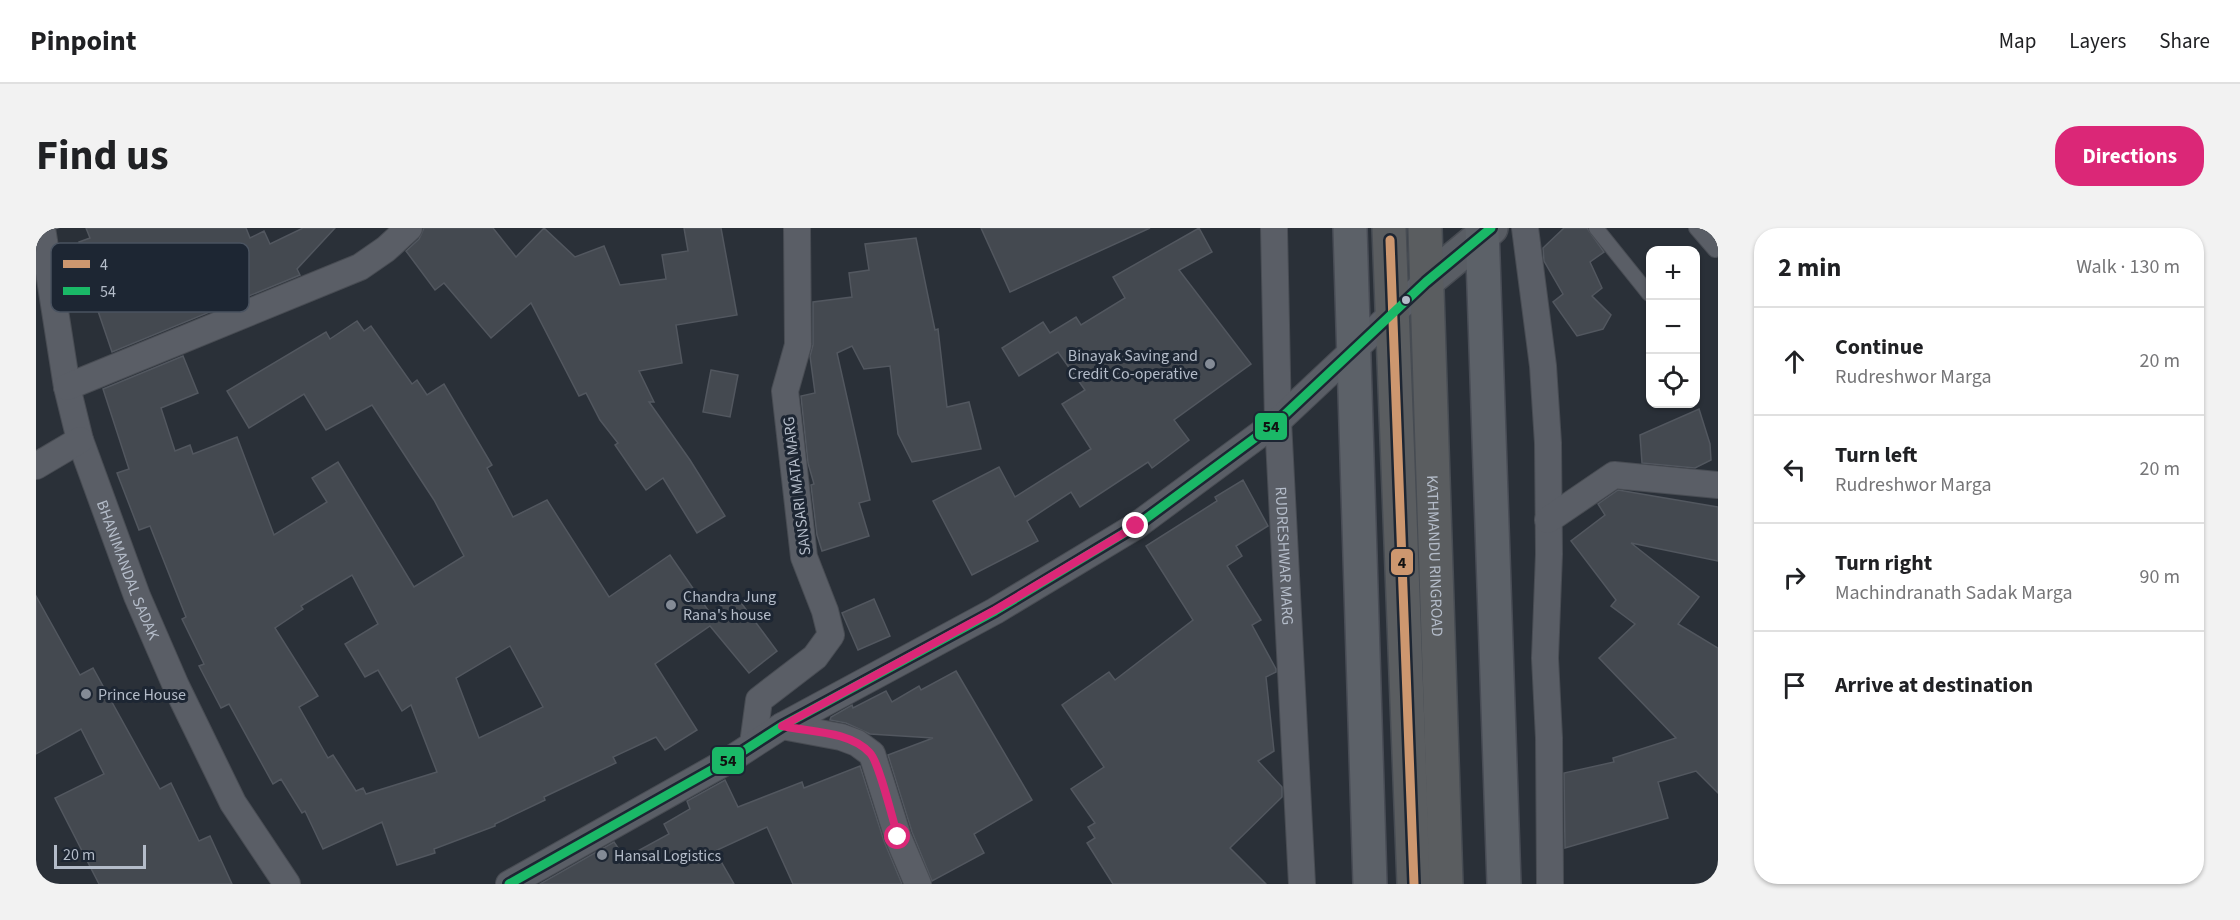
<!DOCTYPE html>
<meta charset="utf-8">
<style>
body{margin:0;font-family:"Source Sans 3",sans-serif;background:#f2f2f2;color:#202124}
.controls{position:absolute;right:18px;top:18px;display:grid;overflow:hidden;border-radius:12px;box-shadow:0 2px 4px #0004}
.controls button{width:54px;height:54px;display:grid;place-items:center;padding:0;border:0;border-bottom:2px solid #e0e0e0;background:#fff;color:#202124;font:30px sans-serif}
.scale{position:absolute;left:18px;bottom:15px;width:92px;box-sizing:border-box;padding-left:6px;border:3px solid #b4bcc9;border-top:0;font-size:16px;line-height:21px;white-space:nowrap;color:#b4bcc9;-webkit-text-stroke:4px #1d2633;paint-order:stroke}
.stop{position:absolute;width:18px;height:18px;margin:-14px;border:4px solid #db2777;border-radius:50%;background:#fff}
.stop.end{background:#db2777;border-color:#fff;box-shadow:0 2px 6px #0008}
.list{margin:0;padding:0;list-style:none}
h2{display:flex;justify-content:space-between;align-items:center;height:78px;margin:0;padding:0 24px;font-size:26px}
h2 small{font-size:20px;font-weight:400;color:#757577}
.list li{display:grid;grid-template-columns:39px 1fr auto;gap:18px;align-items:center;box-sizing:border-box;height:108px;padding:0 24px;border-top:2px solid #e0e0e0}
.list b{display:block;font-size:22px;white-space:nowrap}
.list p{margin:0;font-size:20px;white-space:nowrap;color:#757577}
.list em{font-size:20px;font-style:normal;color:#757577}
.icon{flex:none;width:33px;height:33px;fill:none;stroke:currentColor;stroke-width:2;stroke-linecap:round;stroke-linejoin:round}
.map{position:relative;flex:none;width:1682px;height:656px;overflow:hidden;border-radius:24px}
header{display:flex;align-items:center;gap:36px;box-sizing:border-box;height:84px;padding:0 30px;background:#fff;border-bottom:2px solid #e0e0e0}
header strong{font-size:28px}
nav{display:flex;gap:33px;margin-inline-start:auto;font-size:21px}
.intro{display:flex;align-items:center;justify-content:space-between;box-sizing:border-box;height:144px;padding:0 36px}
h1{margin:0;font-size:42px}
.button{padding:15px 27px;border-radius:24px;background:#db2777;color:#fff;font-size:21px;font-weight:700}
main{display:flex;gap:36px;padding:0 36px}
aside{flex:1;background:#fff;border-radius:24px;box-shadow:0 2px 4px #0004}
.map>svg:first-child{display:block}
.building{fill:#444950;stroke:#52575f;stroke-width:1.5;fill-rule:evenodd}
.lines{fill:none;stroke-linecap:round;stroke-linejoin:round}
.lane-casing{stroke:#484c53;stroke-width:16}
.street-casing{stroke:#484c53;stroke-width:28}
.secondary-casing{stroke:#484c53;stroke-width:36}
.primary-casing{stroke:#484c55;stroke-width:36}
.highway-casing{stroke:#474c53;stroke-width:36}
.lane{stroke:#5a5e66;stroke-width:14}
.street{stroke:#5a5e66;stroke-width:26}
.secondary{stroke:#595d64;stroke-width:33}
.primary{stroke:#5c6168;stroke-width:33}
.highway{stroke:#5a5d60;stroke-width:33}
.bus-1-casing{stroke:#1d2633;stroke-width:14}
.bus-2-casing{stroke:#1d2633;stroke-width:14}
.bus-1{stroke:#cd976f;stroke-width:9}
.bus-2{stroke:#1ab867;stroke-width:9}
.route{stroke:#db2777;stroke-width:8}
.bus-dot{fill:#b4bcc9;stroke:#1d2633;stroke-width:2}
.poi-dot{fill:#848b96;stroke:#1d2633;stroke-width:2}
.labels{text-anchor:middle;stroke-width:6;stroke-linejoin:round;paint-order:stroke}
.poi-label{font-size:16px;fill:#b4bcc9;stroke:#1d2633;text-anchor:start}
.street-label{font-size:16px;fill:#b4bcc9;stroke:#1d2633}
.key{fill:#1d2633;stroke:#4a5360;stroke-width:1.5}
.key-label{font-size:16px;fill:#b4bcc9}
.line-badge{stroke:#1d2633;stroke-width:2}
.pale-badge-label{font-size:16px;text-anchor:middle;font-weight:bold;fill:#111}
</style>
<header>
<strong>Pinpoint</strong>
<nav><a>Map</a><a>Layers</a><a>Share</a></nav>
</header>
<div class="intro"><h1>Find us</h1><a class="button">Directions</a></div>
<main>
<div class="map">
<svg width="1682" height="656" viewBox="0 0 1682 656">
<rect width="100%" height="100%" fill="#2a3038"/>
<!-- building -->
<g class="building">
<path d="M50 0H210L214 10 228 3 234 16 267 0H299L261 41 264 47 76 124 50 48 55 46 43 14 54 10Z"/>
<path d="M388 0H457L480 29 508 0 539 29 568 18 584 57 630 51 626 27 652 23 648 0H685L701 87 640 97 646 135 603 143 618 174H613L654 232 689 288 661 305 627 250 610 262 579 217 582 215 564 192 550 165 543 168 495 75 455 110 408 55 399 62 370 23 383 11Z"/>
<path d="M945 0H1114L974 64Z"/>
<path d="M1163 0 1176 24 1143 42 1215 136 1138 192 1153 212 1116 240 1112 234 1044 279 1035 264 991 293 1002 313 936 347 897 273 963 239 979 269 1055 221 1026 176 1049 162 1022 124 983 148 966 120 1007 94 1014 105 1040 89 1045 97 1089 70 1077 49Z"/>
<path d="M1528 0H1551L1568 24 1554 34 1566 60 1556 68 1575 87 1567 101 1541 108 1517 74 1527 66 1508 33 1507 20Z"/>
<path d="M880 10 899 102 902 101 911 179 933 174 945 221 876 234 862 206 854 138 828 141 816 118 801 125 834 272 823 275 833 308 786 323 781 307 775 257 778 256 772 235 765 168 779 165 774 128 777 117V74L816 69 813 45 833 42 829 16Z"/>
<path d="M321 93 328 103 335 98 376 156 381 152 391 167 408 156 456 237 451 240 477 289 511 272 573 369 634 327 674 385 700 368 741 423 713 445 674 398 619 436 661 502 629 522 620 509 577 529 580 535 508 569 509 572 459 596V598L398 621 399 625 361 637 346 594 287 621 269 583 266 585 245 551 237 556 193 476 185 480 163 438 168 436 146 391 150 389 114 298 103 302 81 245 93 241 67 161 147 128 162 165 125 180 139 223 154 217 157 226 201 209 238 307 291 274 276 250 302 234 378 359 428 328 398 272 336 177 290 202 268 166 213 200 191 163 290 104 294 111ZM316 347 342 396 309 416 329 449 342 442 366 483 375 477 401 544 330 566 327 560 320 563 297 527 292 530 263 479 282 468 239 400 267 381 265 378ZM474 418 507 479 443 510 420 450Z"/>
<path d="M675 142 702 147 694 189 667 184Z"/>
<path d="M1663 181 1674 216 1675 232 1659 240 1606 235 1604 207Z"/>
<path d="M1207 252 1232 298 1200 318 1206 328 1191 338 1225 392 1216 397 1240 441V444L1230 449 1238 523 1222 533 1246 559V569L1194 620 1230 656H1077L1051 615 1059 610 1052 599 1059 595 1035 561 1068 539 1026 477 1073 444 1079 452 1157 392 1110 318 1181 273 1179 269Z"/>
<path d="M1582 262 1682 279V333L1595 315 1663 369 1642 396 1682 420V565L1660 543 1622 554 1632 590 1529 620 1528 545 1578 534 1577 530 1640 510 1563 430 1599 396 1575 378 1580 372 1535 313 1569 287 1562 276Z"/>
<path d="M0 368 44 447 57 440 124 561 135 555 163 613 174 608 196 656H63L19 570 68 546 45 501 0 526Z"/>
<path d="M838 371 854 408 822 422 806 385Z"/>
<path d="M920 443 996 572 938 606 948 625 896 653 876 604 852 527 897 510 834 506 810 495 794 492 795 489 816 477 817 480 850 463 856 474 883 458 885 462Z"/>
<path d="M824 538 848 613 866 656H757L731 599 679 623 698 656H504L578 614 589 630 633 606 628 596 654 581 651 573 689 552 702 579 766 554 768 560Z"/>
</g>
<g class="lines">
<!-- lane casing -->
<g class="lane-casing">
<g id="lane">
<path d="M1560 0 1613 66"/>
<path d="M1660 0 1679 22"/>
</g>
</g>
<!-- street casing -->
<g class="street-casing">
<g id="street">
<path id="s1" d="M6 0 31 159 44 212 101 368 140 458 197 575 251 656"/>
<path id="s2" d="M1238 0 1242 193 1266 656"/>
<path d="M1489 0 1507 138 1512 215 1513 326 1509 430 1513 510 1514 656"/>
<path d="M31 159 324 39 350 21 373 0"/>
<path d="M0 238 44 212"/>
<path d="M1512 292 1578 247 1682 257"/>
<path d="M746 498 805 509 821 515 836 526 862 609 882 656"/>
<path d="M717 516 723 472 779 429 795 407 789 383 768 329 749 163 762 117 761 0"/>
<path d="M473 656 695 531 746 498 959 383 1100 298 1242 193 1390 54"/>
</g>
</g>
<!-- secondary casing -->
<g class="secondary-casing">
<path id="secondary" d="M1390 54 1455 0"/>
</g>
<!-- primary casing -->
<g class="primary-casing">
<g id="primary">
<path d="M1314 0 1334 656"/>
<path d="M1446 0 1468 656"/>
</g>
</g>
<!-- highway casing -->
<g class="highway-casing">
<g id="highway">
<path d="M1353 0 1378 656"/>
<path id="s3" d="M1389 0 1410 656"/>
</g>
</g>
<!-- lane -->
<use href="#lane" class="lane"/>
<!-- street -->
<use href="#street" class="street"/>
<!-- secondary -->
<use href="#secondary" class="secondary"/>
<!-- primary -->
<use href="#primary" class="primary"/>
<!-- highway -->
<use href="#highway" class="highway"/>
<!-- bus-1 casing -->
<g class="bus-1-casing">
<path id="bus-1" d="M1354 12 1378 656"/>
</g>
<!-- bus-2 casing -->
<g class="bus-2-casing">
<path id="bus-2" d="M473 656 695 531 746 498 959 383 1100 298 1242 193 1390 54 1455 0"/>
</g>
<!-- bus-1 -->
<use href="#bus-1" class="bus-1"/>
<!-- bus-2 -->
<use href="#bus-2" class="bus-2"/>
</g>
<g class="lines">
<!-- route -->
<path class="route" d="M862 609C857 593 843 534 834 525 814 503 774 504 746 498L959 382 1100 298"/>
</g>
<!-- markers -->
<circle class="bus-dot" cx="1370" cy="72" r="5"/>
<g class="poi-dot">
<circle cx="1174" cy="136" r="6"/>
<circle cx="635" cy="377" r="6"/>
<circle cx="50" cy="466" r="6"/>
<circle cx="566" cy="627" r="6"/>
</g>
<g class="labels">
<!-- poi labels -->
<g class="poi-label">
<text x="1162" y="133" text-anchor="end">Binayak Saving and<tspan x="1162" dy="18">Credit Co-operative</tspan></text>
<text x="647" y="374">Chandra Jung<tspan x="647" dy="18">Rana's house</tspan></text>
<text x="62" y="472">Prince House</text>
<text x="578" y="633">Hansal Logistics</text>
</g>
<!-- street labels -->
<g class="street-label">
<text transform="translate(760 258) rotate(-97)" y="6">SANSARI MATA MARG</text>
<text dy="6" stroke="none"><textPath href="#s2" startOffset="328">RUDRESHWAR MARG</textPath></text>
<text dy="6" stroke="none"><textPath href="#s3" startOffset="328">KATHMANDU RINGROAD</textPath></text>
<text dy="6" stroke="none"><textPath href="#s1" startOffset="354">BHANIMANDAL SADAK</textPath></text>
</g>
</g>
<!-- legend -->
<rect x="15" y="15" width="198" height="69" rx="9" class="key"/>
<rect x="27" y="32" width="27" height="8" fill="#cd976f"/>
<rect x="27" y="59" width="27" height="8" fill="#1ab867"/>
<g class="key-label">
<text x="64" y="42">4</text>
<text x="64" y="69">54</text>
</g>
<g class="line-badge">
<rect x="1218" y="184" width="34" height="29" rx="6" fill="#1ab867"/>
<rect x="1354" y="320" width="24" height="28" rx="6" fill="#cd976f"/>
<rect x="675" y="518" width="34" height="29" rx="6" fill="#1ab867"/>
</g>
<g class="pale-badge-label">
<text x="1235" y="204">54</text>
<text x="1366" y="340">4</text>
<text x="692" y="538">54</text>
</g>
</svg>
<div class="controls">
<button>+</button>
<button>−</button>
<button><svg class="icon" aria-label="locate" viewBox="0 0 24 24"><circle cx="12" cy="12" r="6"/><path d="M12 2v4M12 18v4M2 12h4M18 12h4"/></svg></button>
</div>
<div class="scale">20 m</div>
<div class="stop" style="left:862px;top:609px"></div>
<div class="stop end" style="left:1100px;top:298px"></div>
</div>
<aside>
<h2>2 min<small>Walk · 130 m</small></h2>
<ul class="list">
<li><svg class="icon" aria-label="ahead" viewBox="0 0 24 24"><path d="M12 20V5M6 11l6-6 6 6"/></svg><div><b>Continue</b><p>Rudreshwor Marga</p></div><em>20 m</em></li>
<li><svg class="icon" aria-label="left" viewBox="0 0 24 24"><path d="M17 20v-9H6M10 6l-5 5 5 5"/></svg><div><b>Turn left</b><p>Rudreshwor Marga</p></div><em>20 m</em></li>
<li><svg class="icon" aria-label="right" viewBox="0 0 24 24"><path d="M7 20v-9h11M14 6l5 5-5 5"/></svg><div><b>Turn right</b><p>Machindranath Sadak Marga</p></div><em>90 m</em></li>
<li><svg class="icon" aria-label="arrive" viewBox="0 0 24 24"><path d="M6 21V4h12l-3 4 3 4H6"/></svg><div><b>Arrive at destination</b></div></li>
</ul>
</aside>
</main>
